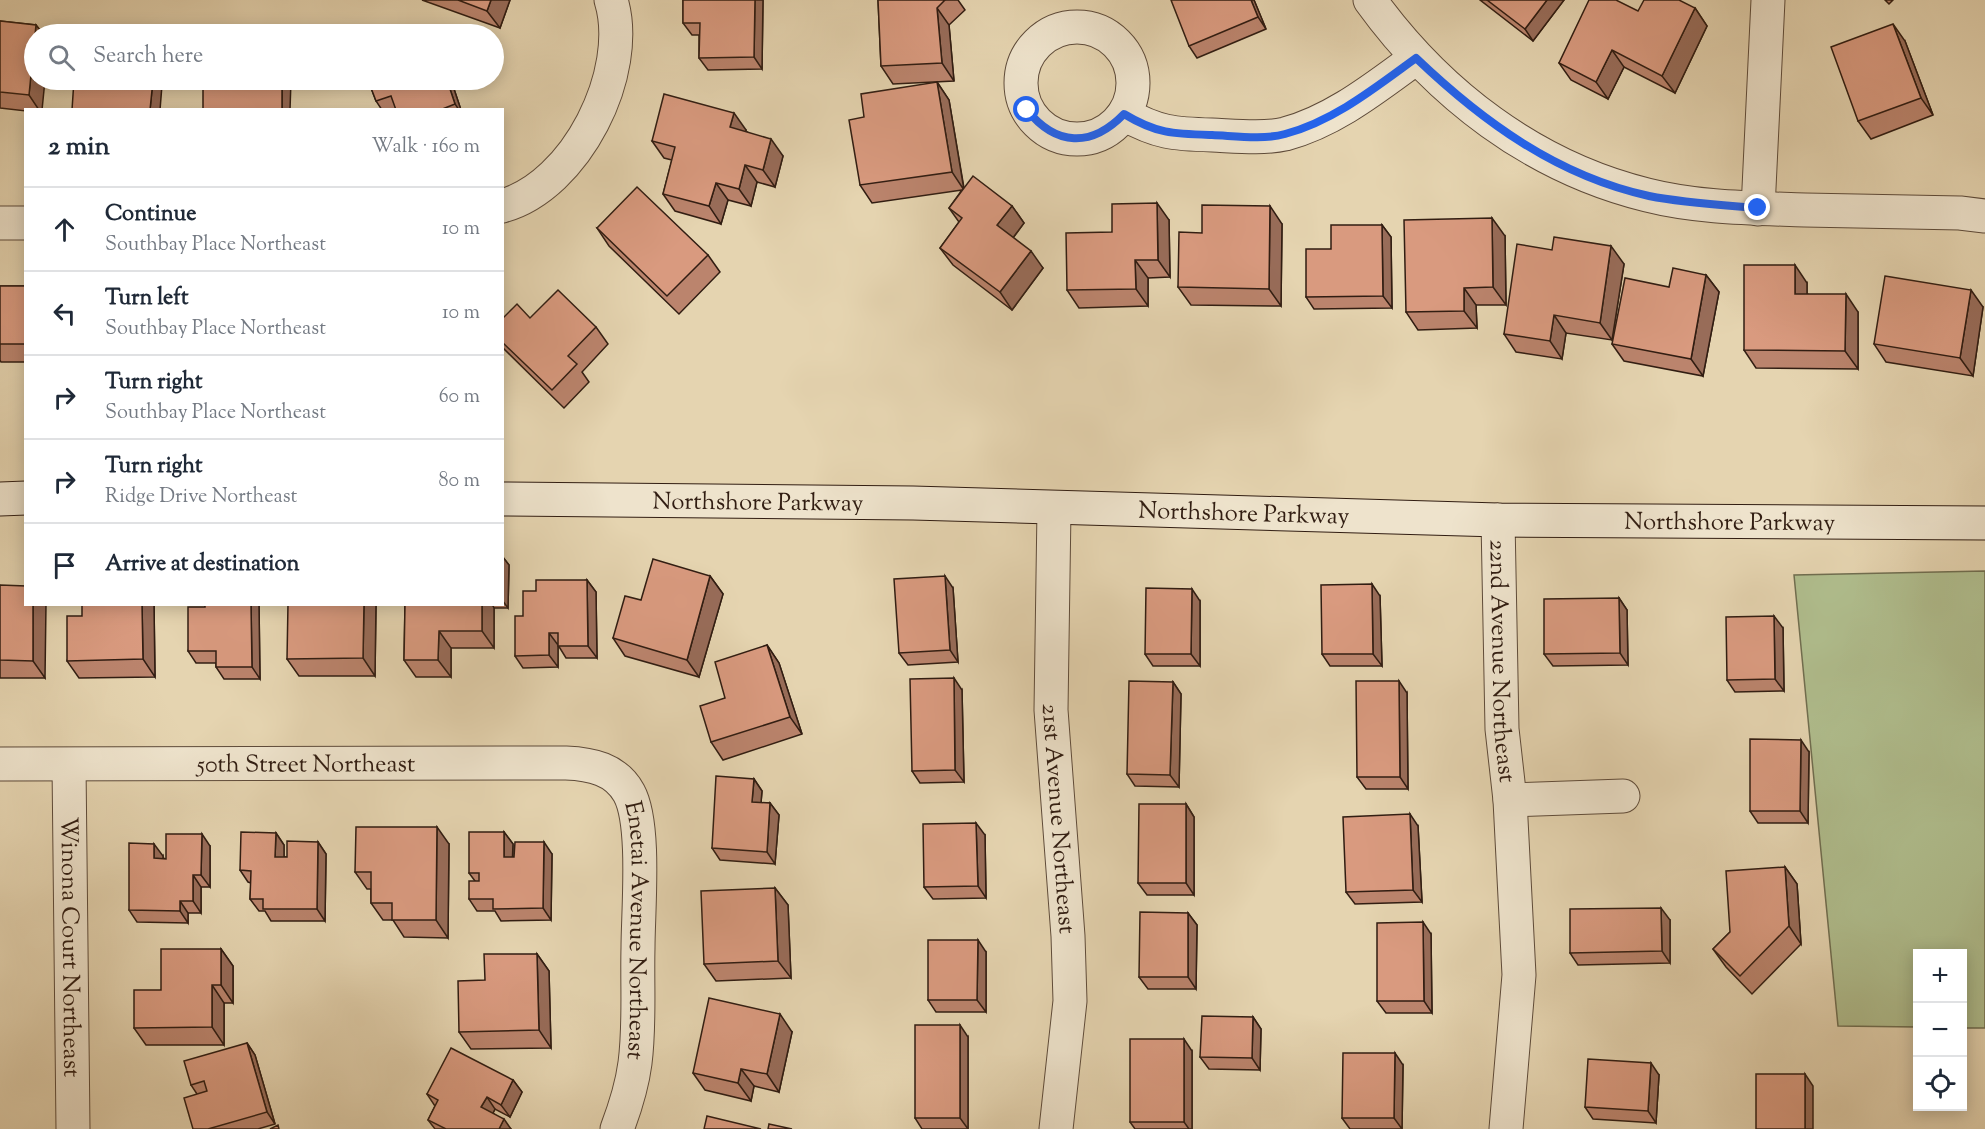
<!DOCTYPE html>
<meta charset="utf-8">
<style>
body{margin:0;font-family:"Sorts Mill Goudy",serif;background:#f2f2f3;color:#1f2937}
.controls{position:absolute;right:18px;bottom:18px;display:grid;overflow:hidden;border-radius:0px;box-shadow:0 3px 15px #0003}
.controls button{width:54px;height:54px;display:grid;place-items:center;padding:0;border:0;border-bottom:2px solid #e0e1e3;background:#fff;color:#1f2937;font:30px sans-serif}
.stop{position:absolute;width:18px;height:18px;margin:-14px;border:4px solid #2563eb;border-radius:50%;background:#fff}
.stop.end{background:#2563eb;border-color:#fff;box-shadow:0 2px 6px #0008}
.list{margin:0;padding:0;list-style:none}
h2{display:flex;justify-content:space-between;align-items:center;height:78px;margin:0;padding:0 24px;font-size:26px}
h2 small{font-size:20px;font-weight:400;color:#747a83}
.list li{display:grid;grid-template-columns:39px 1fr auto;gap:18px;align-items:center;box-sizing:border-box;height:84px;padding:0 24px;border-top:2px solid #e0e1e3}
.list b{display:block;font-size:22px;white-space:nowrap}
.list p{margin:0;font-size:20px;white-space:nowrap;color:#747a83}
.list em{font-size:20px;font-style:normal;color:#747a83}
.icon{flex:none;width:33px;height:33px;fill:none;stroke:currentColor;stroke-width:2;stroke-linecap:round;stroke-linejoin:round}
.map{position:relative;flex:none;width:1985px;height:1129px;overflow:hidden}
.search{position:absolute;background:#fff;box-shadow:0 3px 15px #0003;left:24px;top:24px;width:480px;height:66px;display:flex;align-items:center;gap:15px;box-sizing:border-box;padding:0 21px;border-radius:33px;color:#747a83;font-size:22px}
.panel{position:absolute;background:#fff;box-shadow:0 3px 15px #0003;left:24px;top:108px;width:480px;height:498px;border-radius:0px}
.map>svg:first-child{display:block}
.green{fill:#b0be8e;stroke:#706e50;stroke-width:1.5}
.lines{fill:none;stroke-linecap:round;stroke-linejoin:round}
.street-casing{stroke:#5e4b3a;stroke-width:35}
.secondary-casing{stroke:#311d12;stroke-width:35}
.street{stroke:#eee3cc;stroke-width:33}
.secondary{stroke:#eee3cc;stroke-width:33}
.wall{fill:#bb846d;stroke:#311d12;stroke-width:1.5}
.shaded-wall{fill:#986c59;stroke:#311d12;stroke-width:1.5}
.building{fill:#d99a7f;stroke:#311d12;stroke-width:1.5}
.route{stroke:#2563eb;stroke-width:8}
.labels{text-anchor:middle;stroke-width:4.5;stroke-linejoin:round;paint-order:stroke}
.street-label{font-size:24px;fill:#311d12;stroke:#eee3cc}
</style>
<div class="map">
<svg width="1985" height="1129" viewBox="0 0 1985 1129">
<rect width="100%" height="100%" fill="#e5d4b0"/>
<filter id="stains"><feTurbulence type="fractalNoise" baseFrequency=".00333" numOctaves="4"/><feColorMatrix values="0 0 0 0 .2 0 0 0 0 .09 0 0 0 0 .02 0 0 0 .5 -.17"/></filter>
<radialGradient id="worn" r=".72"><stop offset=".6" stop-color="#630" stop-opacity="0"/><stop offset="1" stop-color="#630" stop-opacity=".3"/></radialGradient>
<!-- green -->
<path class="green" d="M1985 571V1028H1963L1962 954H1918L1917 1027 1838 1026 1794 575Z"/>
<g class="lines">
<!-- street casing -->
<g class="street-casing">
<g id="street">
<path d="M1370 0C1438 94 1533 167 1647 195 1698 208 1753 208 1805 210 1857 211 1908 212 1960 213L1985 216"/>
<circle cx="1077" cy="83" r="56"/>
<path d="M1124 114C1158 133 1174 134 1212 135 1235 136 1263 139 1285 134 1334 121 1376 87 1416 58"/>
<path d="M502 206C576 186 633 72 611 0"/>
<path d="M1758 209 1768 0"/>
<path d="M0 223H26"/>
<path id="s1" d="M1054 509 1051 710 1068 936 1070 1001 1056 1129"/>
<path id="s2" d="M1498 520 1502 729 1510 800 1519 975 1506 1129"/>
<path id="s3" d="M0 764 566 763C591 764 616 769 629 793 646 824 638 911 638 948 637 986 640 1025 635 1063 632 1086 625 1108 617 1129"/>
<path id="s4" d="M69 765 73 1129"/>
<path d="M1510 800 1623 796"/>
</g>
</g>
<!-- secondary casing -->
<g class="secondary-casing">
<g id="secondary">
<path d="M0 499 26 498"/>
<path id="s5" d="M502 499 913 503 1498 520 1985 523"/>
</g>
</g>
<!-- street -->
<use href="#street" class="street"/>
<!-- secondary -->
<use href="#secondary" class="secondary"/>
</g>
<!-- wall -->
<g class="wall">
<path d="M422 0H510L500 28Z"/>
<path d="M683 0H763L762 69 708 70 699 58V35H692L683 23Z"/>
<path d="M878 0H958L965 10 949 25 954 81 893 84 881 66Z"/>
<path d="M1254 0 1266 29 1197 58 1189 46Z"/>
<path d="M1480 0H1564L1533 41Z"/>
<path d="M1885 0H1893L1889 4Z"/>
<path d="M1695 8 1707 26 1675 93 1624 67 1608 99 1571 80 1559 63 1638 11Z"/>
<path d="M0 21 36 25 43 34H34L42 110H26V111L0 108Z"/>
<path d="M1905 41 1933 115 1871 139 1858 121Z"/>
<path d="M368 80H451L461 110H382L376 101Z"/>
<path d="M937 82 949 100 964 188 1012 206 1024 223 1013 238 1043 268 1012 310 953 265 940 248 959 222 949 208 962 190 872 203 860 185Z"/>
<path d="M746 130V131L783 156 775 187 757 182 751 206 728 200 721 224 675 211 663 194 672 160 664 158 652 141Z"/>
<path d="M1169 220 1170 277 1148 278V306L1079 308 1067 290 1112 232Z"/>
<path d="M1282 224 1281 306 1191 305 1178 287 1202 233Z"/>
<path d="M1382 225 1391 237 1392 308 1314 309 1306 297 1331 249Z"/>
<path d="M597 228 708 255 720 272 679 314 609 246Z"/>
<path d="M1505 236 1506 305H1476L1477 328 1418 330 1406 312Z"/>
<path d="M1552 250 1624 264 1612 340 1566 333 1562 359 1516 352 1504 334Z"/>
<path d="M1706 275 1719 292 1703 376 1624 361 1612 344 1669 287Z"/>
<path d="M1807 283V294L1858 312V369L1756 368 1744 350Z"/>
<path d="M0 286H26V362H1L0 360Z"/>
<path d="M1983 307 1973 376 1886 362 1874 344Z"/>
<path d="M530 318 596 327 608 344 582 372 589 382 564 408 502 347V319Z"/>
<path d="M502 556 509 565 508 608H494V648H451V677H416L404 660 405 604H502Z"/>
<path d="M710 576 723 594 699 677 625 656 613 638 641 600Z"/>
<path d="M587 580 596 592 597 658H566L558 645V667L523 668 515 656 523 616 536 591Z"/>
<path d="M0 585 45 678H0Z"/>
<path d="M953 588 958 662 908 665 899 653Z"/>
<path d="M1380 596 1382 666H1330L1322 654Z"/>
<path d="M1619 598 1627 610 1628 665 1553 666 1544 654Z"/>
<path d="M1200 601V666H1153L1145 654Z"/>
<path d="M154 604 155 677 79 678 67 661 82 616Z"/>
<path d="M259 604 260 679H224L216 667V663H196L188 651 205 607Z"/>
<path d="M376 604 375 676H299L287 659Z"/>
<path d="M1783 628 1784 691 1735 692 1727 680Z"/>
<path d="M767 645 779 663 802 734 723 760 711 742 725 698Z"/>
<path d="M1173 682 1181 694 1179 787 1135 786 1127 774Z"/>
<path d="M962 690 964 782 920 783 912 771Z"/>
<path d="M1407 693 1408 789H1366L1357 777Z"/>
<path d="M1809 752 1808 823H1758L1750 811Z"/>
<path d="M754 779 762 791 761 803H770L779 815 775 864 720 860 712 848Z"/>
<path d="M1186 804 1194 817V895H1147L1138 883Z"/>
<path d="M1418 826 1422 902 1355 904 1346 892Z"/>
<path d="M504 832 513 844V857L552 854 551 920 501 921 495 911H477L469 899 475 881 469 873Z"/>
<path d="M276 833 284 845V857H287L318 842 326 854 325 921H271L265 911H259L250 899 251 883 248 882 240 870Z"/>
<path d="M985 835 986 898 933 899 924 887Z"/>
<path d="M449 844 448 938 404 937 393 920H383L371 903V889H367L355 872Z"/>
<path d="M210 846V887H201V913H188V923L137 922 129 910 163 856V858L166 859Z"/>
<path d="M1785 867 1797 884 1801 944 1752 994 1726 967 1713 949 1730 932Z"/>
<path d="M775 888 788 905 791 978 716 981 704 964Z"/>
<path d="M1188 913 1197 925 1196 989H1148L1139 977Z"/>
<path d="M1670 920V963L1578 965 1570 953Z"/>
<path d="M1431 934 1432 1013H1386L1377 1001Z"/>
<path d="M221 949 233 966V1003H224V1045H146L134 1028 161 990Z"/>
<path d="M986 952V1012H936L928 1000Z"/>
<path d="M537 954 549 971 551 1048 471 1049 459 1032 485 980Z"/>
<path d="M1253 1017 1261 1029 1260 1070 1209 1069 1200 1057Z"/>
<path d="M792 1032 779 1092 754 1086 751 1101 705 1090 693 1073Z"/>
<path d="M968 1037V1129H922L915 1118Z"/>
<path d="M247 1043 255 1055 275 1124 258 1129H193L197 1094 191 1085Z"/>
<path d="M1192 1051V1129H1135L1130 1122Z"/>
<path d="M1403 1065 1402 1129H1350L1342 1118Z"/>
<path d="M1659 1075 1656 1123 1593 1119 1585 1107Z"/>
<path d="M513 1080 522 1092 510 1117 495 1109 493 1113 511 1129H435L428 1120 435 1106 427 1094Z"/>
</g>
<!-- shaded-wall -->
<g class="shaded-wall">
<path d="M491 0H510L500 28 487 11Z"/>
<path d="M755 0H763L762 69 754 57Z"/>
<path d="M1251 0H1254L1266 29 1258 17Z"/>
<path d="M1547 0H1564L1533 41 1525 29Z"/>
<path d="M937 8 949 25 954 81 942 63Z"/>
<path d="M1695 8 1707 26 1675 93 1662 76Z"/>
<path d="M1893 24 1905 41 1933 115 1921 98Z"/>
<path d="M36 25 43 34H35Z"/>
<path d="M34 40V80H45L42 110H39L29 95Z"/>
<path d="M1612 50 1624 67 1608 99 1596 82Z"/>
<path d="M153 80H159L162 85 160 110H150Z"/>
<path d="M282 80H291L290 110H282Z"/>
<path d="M447 80H451L461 110H459L455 104Z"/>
<path d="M937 82 949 100 964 190 952 172Z"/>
<path d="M734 113 746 130 742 144 730 127Z"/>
<path d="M771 139 783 156 775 187 763 170Z"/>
<path d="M745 165 757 182 751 206 739 189Z"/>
<path d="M716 183 728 200 721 224 709 206Z"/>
<path d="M1157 203 1169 220 1170 277 1158 260Z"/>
<path d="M1012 206 1024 223 1009 243 997 225Z"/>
<path d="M1270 206 1282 224 1281 306 1269 289Z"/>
<path d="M1492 218 1505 236 1506 305 1493 287Z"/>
<path d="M1382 225 1391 237 1392 308 1383 296Z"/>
<path d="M1611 246 1624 264 1612 340 1600 323Z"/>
<path d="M1031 251 1043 268 1012 310 1000 292Z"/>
<path d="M1135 260 1148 278V306L1136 289Z"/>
<path d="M1795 265 1807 283V311L1795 294Z"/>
<path d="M1706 275 1719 292 1703 376 1691 359Z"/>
<path d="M1464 288 1476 305 1477 328 1464 311Z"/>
<path d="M1971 290 1983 307 1973 376 1960 358Z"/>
<path d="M1846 294 1858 312V369L1845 351Z"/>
<path d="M1554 315 1566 333 1562 359 1550 341Z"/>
<path d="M502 556 509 565 508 608 502 600Z"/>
<path d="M710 576 723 594 699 677 687 660Z"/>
<path d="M945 576 953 588 958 662 950 650Z"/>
<path d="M587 580 596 592 597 658 588 646Z"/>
<path d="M1372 584 1380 596 1382 666 1373 654Z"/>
<path d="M1192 589 1200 601V666L1191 654Z"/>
<path d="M1619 598 1627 610 1628 665 1620 653Z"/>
<path d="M33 604H46L45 678 33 661Z"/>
<path d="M142 604H154L155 677 143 659Z"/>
<path d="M251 604H259L260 679 252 667Z"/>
<path d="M364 604H376L375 676 363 658Z"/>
<path d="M482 604H492L494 608V648L482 631Z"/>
<path d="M1774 616 1783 628 1784 691 1775 679Z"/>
<path d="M439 631 451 648V677L438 660Z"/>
<path d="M549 633 558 645V667L549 655Z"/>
<path d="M767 645 779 663 802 734 790 717Z"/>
<path d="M954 678 962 690 964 782 955 770Z"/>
<path d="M1399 681 1407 693 1408 789 1400 777Z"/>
<path d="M1173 682 1181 694 1179 787 1170 775Z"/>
<path d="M1801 740 1809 752 1808 823 1800 811Z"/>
<path d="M754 779 762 791 760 814 752 802Z"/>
<path d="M770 803 779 815 775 864 767 852Z"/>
<path d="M1186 804 1194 817V895L1186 883Z"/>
<path d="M1410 814 1418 826 1422 902 1413 890Z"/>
<path d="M976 823 985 835 986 898 978 886Z"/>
<path d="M437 827 449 844 448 938 436 920Z"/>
<path d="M504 832 513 844 512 869 504 857Z"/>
<path d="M276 833 284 845V869L275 857Z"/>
<path d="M202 834 210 846V887L201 875Z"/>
<path d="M318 842 326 854 325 921 317 909Z"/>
<path d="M544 842 552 854 551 920 543 908Z"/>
<path d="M154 844 163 856V870L154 858Z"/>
<path d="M1785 867 1797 884 1801 944 1789 926Z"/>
<path d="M193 875 201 887V913L193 901Z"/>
<path d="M775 888 788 905 791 978 778 961Z"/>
<path d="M180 901 188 913V923L180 911Z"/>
<path d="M1661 908 1670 920V963L1662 951Z"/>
<path d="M1188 913 1197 925 1196 989 1188 977Z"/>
<path d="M1423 922 1431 934 1432 1013 1424 1001Z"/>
<path d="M978 940 986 952V1012L977 1000Z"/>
<path d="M221 949 233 966V1003L221 985Z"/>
<path d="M537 954 549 971 551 1048 539 1030Z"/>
<path d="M212 985 224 1003V1045L212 1027Z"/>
<path d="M780 1014 792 1032 779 1092 767 1074Z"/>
<path d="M1253 1017 1261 1029 1260 1070 1252 1058Z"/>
<path d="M960 1025 968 1037V1129L960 1118Z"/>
<path d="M1184 1039 1192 1051V1129H1189L1184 1122Z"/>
<path d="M247 1043 255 1055 275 1124 267 1112Z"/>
<path d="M1395 1053 1403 1065 1402 1129 1394 1118Z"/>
<path d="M1651 1063 1659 1075 1656 1123 1648 1111Z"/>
<path d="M741 1069 754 1086 751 1101 738 1083Z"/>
<path d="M1805 1074 1813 1086V1129H1805Z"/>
<path d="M513 1080 522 1092 510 1117 501 1105Z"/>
<path d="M487 1097 495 1109 490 1119 481 1107Z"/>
<path d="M504 1119 511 1129H499Z"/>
</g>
<!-- building -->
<g class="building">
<path d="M458 0H491L487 11Z"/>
<path d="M683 0H755L754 57 699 58 700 23H683Z"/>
<path d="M878 0H945L937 8 942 63 881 66Z"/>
<path d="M1171 0H1251L1258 17 1189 46Z"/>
<path d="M1487 0H1547L1525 29Z"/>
<path d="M1589 0H1616L1638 11 1644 0H1679L1695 8 1662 76 1612 50 1596 82 1559 63Z"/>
<path d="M0 21 36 25 29 95 0 92Z"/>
<path d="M1893 24 1921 98 1858 121 1831 47Z"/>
<path d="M74 80H153L150 110H72Z"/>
<rect x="203" y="80" width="79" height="30"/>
<path d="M368 80H447L455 104 440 110H396L391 96 376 101Z"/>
<path d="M937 82 952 172 860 185 849 120 864 117 861 94Z"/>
<path d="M664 94 734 113 730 127 771 139 763 170 745 165 739 189 716 183 709 206 663 194 675 147 652 141Z"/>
<path d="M973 176 1012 206 997 225 1031 251 1000 292 940 248 962 218 949 208Z"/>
<path d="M637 187 708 255 667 296 597 228Z"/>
<path d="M1157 203 1158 260H1135L1136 289 1067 290 1066 233 1112 232V204Z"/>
<path d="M1202 205 1270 206 1269 289 1178 287 1179 232 1202 233Z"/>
<path d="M1492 218 1493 287 1464 288V311L1406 312 1404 220Z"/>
<path d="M1331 225H1382L1383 296 1306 297V249H1331Z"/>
<path d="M1554 237 1611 246 1600 323 1554 315 1550 341 1504 334 1517 244 1552 250Z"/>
<path d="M1744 265H1795V294H1846L1845 351 1744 350Z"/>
<path d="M1673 268 1706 275 1691 359 1612 344 1625 278 1669 287Z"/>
<path d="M1885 276 1971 290 1960 358 1874 344Z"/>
<rect x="0" y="286" width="26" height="58"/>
<path d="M558 290 596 327 568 356 577 364 552 390 502 342V319L517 304 530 318Z"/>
<path d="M653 559 710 576 687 660 613 638 625 596 641 600Z"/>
<path d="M945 576 950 650 899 653 894 579Z"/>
<path d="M536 580H587L588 646H558V633H549V655L515 656V616H523V591H536Z"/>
<path d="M1372 584 1373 654H1322L1321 585Z"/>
<path d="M0 585 26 586V604H33V661L0 660Z"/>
<path d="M1146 588 1192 589 1191 654H1145Z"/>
<path d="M1619 598 1620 653 1544 654V599Z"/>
<path d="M82 604H142L143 659 67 661V616H82Z"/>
<path d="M205 604H251L252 667H216V651H188V607H205Z"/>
<path d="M288 604H364L363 658 287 659Z"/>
<path d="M405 604H482V631H439L438 660H404Z"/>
<path d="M1774 616 1775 679 1727 680 1726 617Z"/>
<path d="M767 645 790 717 711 742 700 706 725 698 715 662Z"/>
<path d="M954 678 955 770 912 771 910 679Z"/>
<path d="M1129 681 1173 682 1170 775 1127 774Z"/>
<path d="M1356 681H1399L1400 777H1357Z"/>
<path d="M1750 739 1801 740 1800 811H1750Z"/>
<path d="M716 776 754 779 752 802 770 803 767 852 712 848Z"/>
<path d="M1139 804H1186V883H1138Z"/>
<path d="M1410 814 1413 890 1346 892 1343 817Z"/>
<path d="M976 823 978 886 924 887 923 824Z"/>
<path d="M356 827H437L436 920H392V903H371V872H355Z"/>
<path d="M241 832 276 833 275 857H287V841L318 842 317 909H263V899H250L251 871 240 870Z"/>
<path d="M469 832H504V857H514L515 842H544L543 908 493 909V899H469V881H479V873H469Z"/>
<path d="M166 834H202L201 875H193V901H180V911L129 910V843L154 844V858L166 859Z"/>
<path d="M1785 867 1789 926 1740 976 1713 949 1730 932 1726 871Z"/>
<path d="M775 888 778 961 704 964 701 891Z"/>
<path d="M1661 908 1662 951 1570 953V909Z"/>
<path d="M1140 912 1188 913V977H1139Z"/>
<path d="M1423 922 1424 1001H1377V923Z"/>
<path d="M928 940H978L977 1000H928Z"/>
<path d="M161 949H221V985H212V1027L134 1028V990H161Z"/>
<path d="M484 954H537L539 1030 459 1032 458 981 485 980Z"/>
<path d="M709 998 780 1014 767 1074 741 1069 738 1083 693 1073Z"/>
<path d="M1202 1016 1253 1017 1252 1058 1200 1057Z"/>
<rect x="915" y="1025" width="45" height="93"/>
<rect x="1130" y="1039" width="54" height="83"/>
<path d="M247 1043 267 1112 208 1129H193L184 1098 207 1091 204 1081 191 1085 184 1061Z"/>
<path d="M451 1048 513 1080 501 1105 487 1097 481 1107 504 1119 499 1129H446L428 1120 438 1100 427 1094Z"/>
<path d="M1343 1053H1395L1394 1118H1342Z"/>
<path d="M1588 1059 1651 1063 1648 1111 1585 1107Z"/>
<rect x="1756" y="1074" width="49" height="55"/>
<path d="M707 1116 761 1129H704Z"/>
<path d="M769 1124 792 1129H768Z"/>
<path d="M278 1125 279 1129H270Z"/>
</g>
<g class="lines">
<!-- route -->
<path class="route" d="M1027 110C1056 146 1091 148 1124 114 1157 134 1174 134 1212 135 1235 136 1263 140 1285 134 1334 121 1376 87 1416 58 1482 121 1557 176 1649 196 1684 203 1722 205 1758 208"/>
</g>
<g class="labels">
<!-- street labels -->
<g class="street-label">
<text dy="8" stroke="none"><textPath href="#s5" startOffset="256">Northshore Parkway</textPath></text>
<text dy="8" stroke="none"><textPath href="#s5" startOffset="742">Northshore Parkway</textPath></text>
<text dy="8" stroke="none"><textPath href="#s5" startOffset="1228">Northshore Parkway</textPath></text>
<text dy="8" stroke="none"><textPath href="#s2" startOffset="141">22nd Avenue Northeast</textPath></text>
<text dy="8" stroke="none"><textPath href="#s3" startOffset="306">50th Street Northeast</textPath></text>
<text dy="8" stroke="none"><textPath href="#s1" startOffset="310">21st Avenue Northeast</textPath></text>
<text dy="8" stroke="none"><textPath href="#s3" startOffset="778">Enetai Avenue Northeast</textPath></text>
<text dy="8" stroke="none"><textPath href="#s4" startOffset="182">Winona Court Northeast</textPath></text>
</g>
</g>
<rect width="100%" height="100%" filter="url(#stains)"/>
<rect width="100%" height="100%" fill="url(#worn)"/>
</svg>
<div class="controls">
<button>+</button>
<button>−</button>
<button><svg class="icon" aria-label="locate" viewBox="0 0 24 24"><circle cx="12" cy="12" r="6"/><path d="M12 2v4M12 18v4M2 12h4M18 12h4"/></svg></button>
</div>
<div class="stop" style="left:1027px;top:110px"></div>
<div class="stop end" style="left:1758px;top:208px"></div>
<div class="search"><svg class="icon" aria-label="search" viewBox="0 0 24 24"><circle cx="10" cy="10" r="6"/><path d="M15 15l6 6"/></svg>Search here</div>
<section class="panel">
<h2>2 min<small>Walk · 160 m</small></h2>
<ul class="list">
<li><svg class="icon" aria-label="ahead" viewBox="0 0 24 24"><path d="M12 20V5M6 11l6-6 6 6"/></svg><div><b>Continue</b><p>Southbay Place Northeast</p></div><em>10 m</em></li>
<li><svg class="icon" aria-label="left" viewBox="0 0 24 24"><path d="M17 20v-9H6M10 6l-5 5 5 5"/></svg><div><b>Turn left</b><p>Southbay Place Northeast</p></div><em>10 m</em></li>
<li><svg class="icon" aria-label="right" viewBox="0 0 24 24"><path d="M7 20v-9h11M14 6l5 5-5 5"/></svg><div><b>Turn right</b><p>Southbay Place Northeast</p></div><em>60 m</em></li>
<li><svg class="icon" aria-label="right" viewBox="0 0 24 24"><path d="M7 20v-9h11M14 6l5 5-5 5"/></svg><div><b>Turn right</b><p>Ridge Drive Northeast</p></div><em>80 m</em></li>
<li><svg class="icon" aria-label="arrive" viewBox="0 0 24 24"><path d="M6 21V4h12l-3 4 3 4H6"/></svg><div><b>Arrive at destination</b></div></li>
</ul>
</section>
</div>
